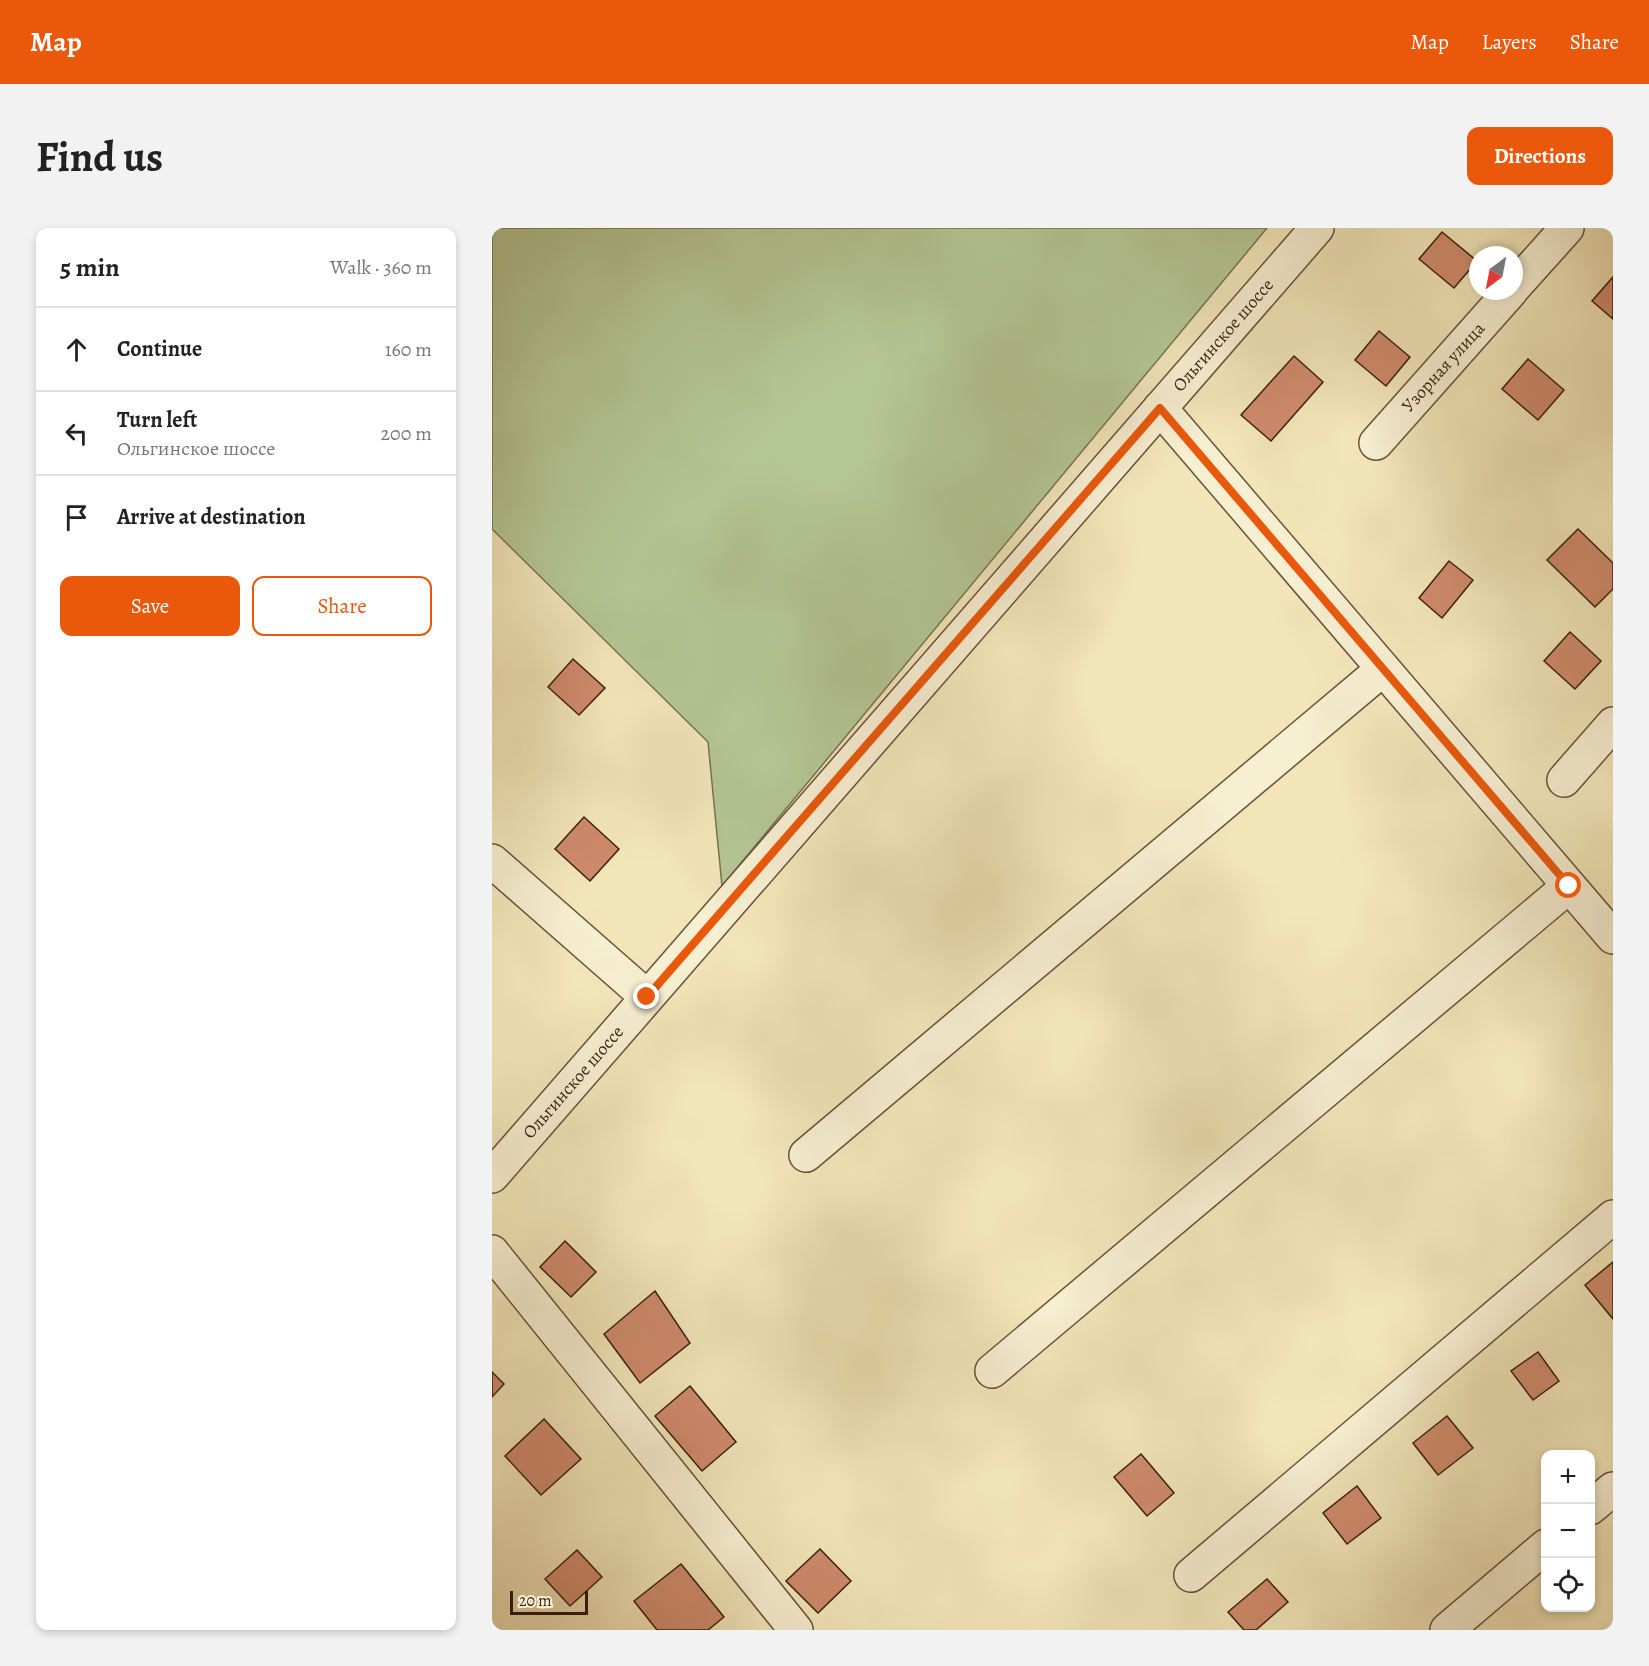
<!DOCTYPE html>
<meta charset="utf-8">
<style>
body{margin:0;font-family:Alegreya,serif;background:#f2f2f2;color:#222}
.controls{position:absolute;right:18px;bottom:18px;display:grid;overflow:hidden;border-radius:12px;box-shadow:0 3px 9px #0003}
.controls button{width:54px;height:54px;display:grid;place-items:center;padding:0;border:0;border-bottom:2px solid #e0e0e0;background:#fff;color:#222;font:30px sans-serif}
.compass{position:absolute;left:977px;top:18px;width:54px;height:54px;border-radius:50%;background:#fff;box-shadow:0 3px 9px #0003;rotate:212deg}
.scale{position:absolute;left:18px;bottom:15px;width:78px;box-sizing:border-box;padding-left:6px;border:3px solid #3a1e12;border-top:0;font-size:16px;line-height:21px;white-space:nowrap;color:#3a1e12;-webkit-text-stroke:4px #f7efd2;paint-order:stroke}
.stop{position:absolute;width:18px;height:18px;margin:-14px;border:4px solid #ea580c;border-radius:50%;background:#fff}
.stop.end{background:#ea580c;border-color:#fff;box-shadow:0 2px 6px #0008}
.list{margin:0;padding:0;list-style:none}
h2{display:flex;justify-content:space-between;align-items:center;height:78px;margin:0;padding:0 24px;font-size:26px}
h2 small{font-size:20px;font-weight:400;color:#767676}
.list li{display:grid;grid-template-columns:39px 1fr auto;gap:18px;align-items:center;box-sizing:border-box;height:84px;padding:0 24px;border-top:2px solid #e0e0e0}
.list b{display:block;font-size:22px;white-space:nowrap}
.list p{margin:0;font-size:20px;white-space:nowrap;color:#767676}
.list em{font-size:20px;font-style:normal;color:#767676}
.actions{display:flex;gap:12px;padding:18px 24px}
.actions a{flex:1;padding:14px 0;border:2px solid #ea580c;border-radius:12px;text-align:center;font-size:21px;color:#ea580c}
.actions .main{background:#ea580c;color:#fff}
.icon{flex:none;width:33px;height:33px;fill:none;stroke:currentColor;stroke-width:2;stroke-linecap:round;stroke-linejoin:round}
.map{position:relative;flex:none;width:1121px;height:1402px;overflow:hidden;border-radius:12px}
header{display:flex;align-items:center;gap:36px;box-sizing:border-box;height:84px;padding:0 30px;background:#ea580c;color:#fff}
header strong{font-size:28px}
nav{display:flex;gap:33px;margin-inline-start:auto;font-size:21px}
.intro{display:flex;align-items:center;justify-content:space-between;box-sizing:border-box;height:144px;padding:0 36px}
h1{margin:0;font-size:42px}
.button{padding:15px 27px;border-radius:12px;background:#ea580c;color:#fff;font-size:21px;font-weight:700}
main{display:flex;gap:36px;padding:0 36px}
aside{flex:1;background:#fff;border-radius:12px;box-shadow:0 3px 9px #0003}
.map>svg:first-child{display:block}
.green{fill:#b4c694;stroke:#777253;stroke-width:1.5}
.building{fill:#cf8b6c;stroke:#3a1e12;stroke-width:1.5}
.lines{fill:none;stroke-linecap:round;stroke-linejoin:round}
.minor-casing{stroke:#68503c;stroke-width:36}
.minor{stroke:#f7efd2;stroke-width:33}
.route{stroke:#ea580c;stroke-width:8}
.labels{text-anchor:middle;stroke-width:5;stroke-linejoin:round;paint-order:stroke}
.street-label{font-size:18px;fill:#3a1e12;stroke:#f7efd2}
</style>
<header>
<strong>Map</strong>
<nav><a>Map</a><a>Layers</a><a>Share</a></nav>
</header>
<div class="intro"><h1>Find us</h1><a class="button">Directions</a></div>
<main>
<aside>
<h2>5 min<small>Walk · 360 m</small></h2>
<ul class="list">
<li><svg class="icon" aria-label="ahead" viewBox="0 0 24 24"><path d="M12 20V5M6 11l6-6 6 6"/></svg><div><b>Continue</b></div><em>160 m</em></li>
<li><svg class="icon" aria-label="left" viewBox="0 0 24 24"><path d="M17 20v-9H6M10 6l-5 5 5 5"/></svg><div><b>Turn left</b><p>Ольгинское шоссе</p></div><em>200 m</em></li>
<li><svg class="icon" aria-label="arrive" viewBox="0 0 24 24"><path d="M6 21V4h12l-3 4 3 4H6"/></svg><div><b>Arrive at destination</b></div></li>
</ul>
<div class="actions"><a class="main">Save</a><a>Share</a></div>
</aside>
<div class="map">
<svg width="1121" height="1402" viewBox="0 0 1121 1402">
<rect width="100%" height="100%" fill="#f2e6b9"/>
<filter id="stains"><feTurbulence type="fractalNoise" baseFrequency=".00333" numOctaves="4"/><feColorMatrix values="0 0 0 0 .2 0 0 0 0 .09 0 0 0 0 .02 0 0 0 .5 -.17"/></filter>
<radialGradient id="worn" r=".72"><stop offset=".6" stop-color="#630" stop-opacity="0"/><stop offset="1" stop-color="#630" stop-opacity=".3"/></radialGradient>
<!-- green -->
<path class="green" d="M0 0H775L230 658 216 514 0 301Z"/>
<!-- building -->
<g class="building">
<path d="M950 4 985 33 962 60 927 31Z"/>
<path d="M1121 49V91L1100 73Z"/>
<path d="M887 103 918 129 894 158 863 132Z"/>
<path d="M802 128 831 154 779 213 749 187Z"/>
<path d="M1036 131 1072 162 1046 192 1010 161Z"/>
<path d="M1086 301 1121 335V361L1103 379 1055 332Z"/>
<path d="M957 333 981 352 950 390 927 370Z"/>
<path d="M1078 404 1109 433 1083 461 1052 433Z"/>
<path d="M81 431 113 460 87 487 56 459Z"/>
<path d="M92 589 127 621 98 653 63 621Z"/>
<path d="M73 1013 104 1044 79 1069 48 1039Z"/>
<path d="M1121 1034V1091L1093 1057Z"/>
<path d="M163 1063 198 1115 148 1155 112 1106Z"/>
<path d="M1046 1124 1067 1153 1041 1172 1019 1143Z"/>
<path d="M0 1144 12 1156 0 1169Z"/>
<path d="M198 1158 244 1214 210 1243 163 1188Z"/>
<path d="M955 1188 981 1220 946 1247 921 1215Z"/>
<path d="M52 1191 89 1231 49 1267 13 1228Z"/>
<path d="M649 1226 682 1265 655 1288 622 1249Z"/>
<path d="M865 1258 889 1290 855 1316 831 1285Z"/>
<path d="M328 1321 359 1353 326 1385 294 1353Z"/>
<path d="M85 1322 110 1349 78 1378 53 1351Z"/>
<path d="M189 1336 232 1389 216 1402H165L142 1373Z"/>
<path d="M775 1351 796 1374 764 1402H752L736 1384Z"/>
</g>
<g class="lines">
<!-- minor casing -->
<g class="minor-casing">
<g id="minor">
<path d="M1022 59 1075 0"/>
<path d="M668 180 1121 709"/>
<path d="M884 215 1019 63"/>
<path d="M1072 552 1121 496"/>
<path d="M0 633 155 769"/>
<path d="M314 927 891 441"/>
<path d="M0 948 825 0"/>
<path d="M0 1024 304 1402"/>
<path d="M500 1143 1077 658"/>
<path d="M1098 1280 1121 1261"/>
<path d="M699 1347 1121 989"/>
<path d="M955 1402 1054 1318"/>
</g>
</g>
<!-- minor -->
<use href="#minor" class="minor"/>
</g>
<g class="lines">
<!-- route -->
<path class="route" d="M155 769 668 180 1077 658"/>
</g>
<g class="labels">
<!-- street labels -->
<g class="street-label">
<text transform="translate(731 107) rotate(-49)" y="6">Ольгинское шоссе</text>
<text transform="translate(951 139) rotate(-48)" y="6">Узорная улица</text>
<text transform="translate(81 854) rotate(-49)" y="6">Ольгинское шоссе</text>
</g>
</g>
<rect width="100%" height="100%" filter="url(#stains)"/>
<rect width="100%" height="100%" fill="url(#worn)"/>
</svg>
<div class="controls">
<button>+</button>
<button>−</button>
<button><svg class="icon" aria-label="locate" viewBox="0 0 24 24"><circle cx="12" cy="12" r="6"/><path d="M12 2v4M12 18v4M2 12h4M18 12h4"/></svg></button>
</div>
<svg class="compass" viewBox="-18 -18 36 36"><path d="M0-13l5 13h-10z" fill="#e53935"/><path d="M0 13l5-13h-10z" fill="#767676"/></svg>
<div class="scale">20 m</div>
<div class="stop" style="left:1077px;top:658px"></div>
<div class="stop end" style="left:155px;top:769px"></div>
</div>
</main>
